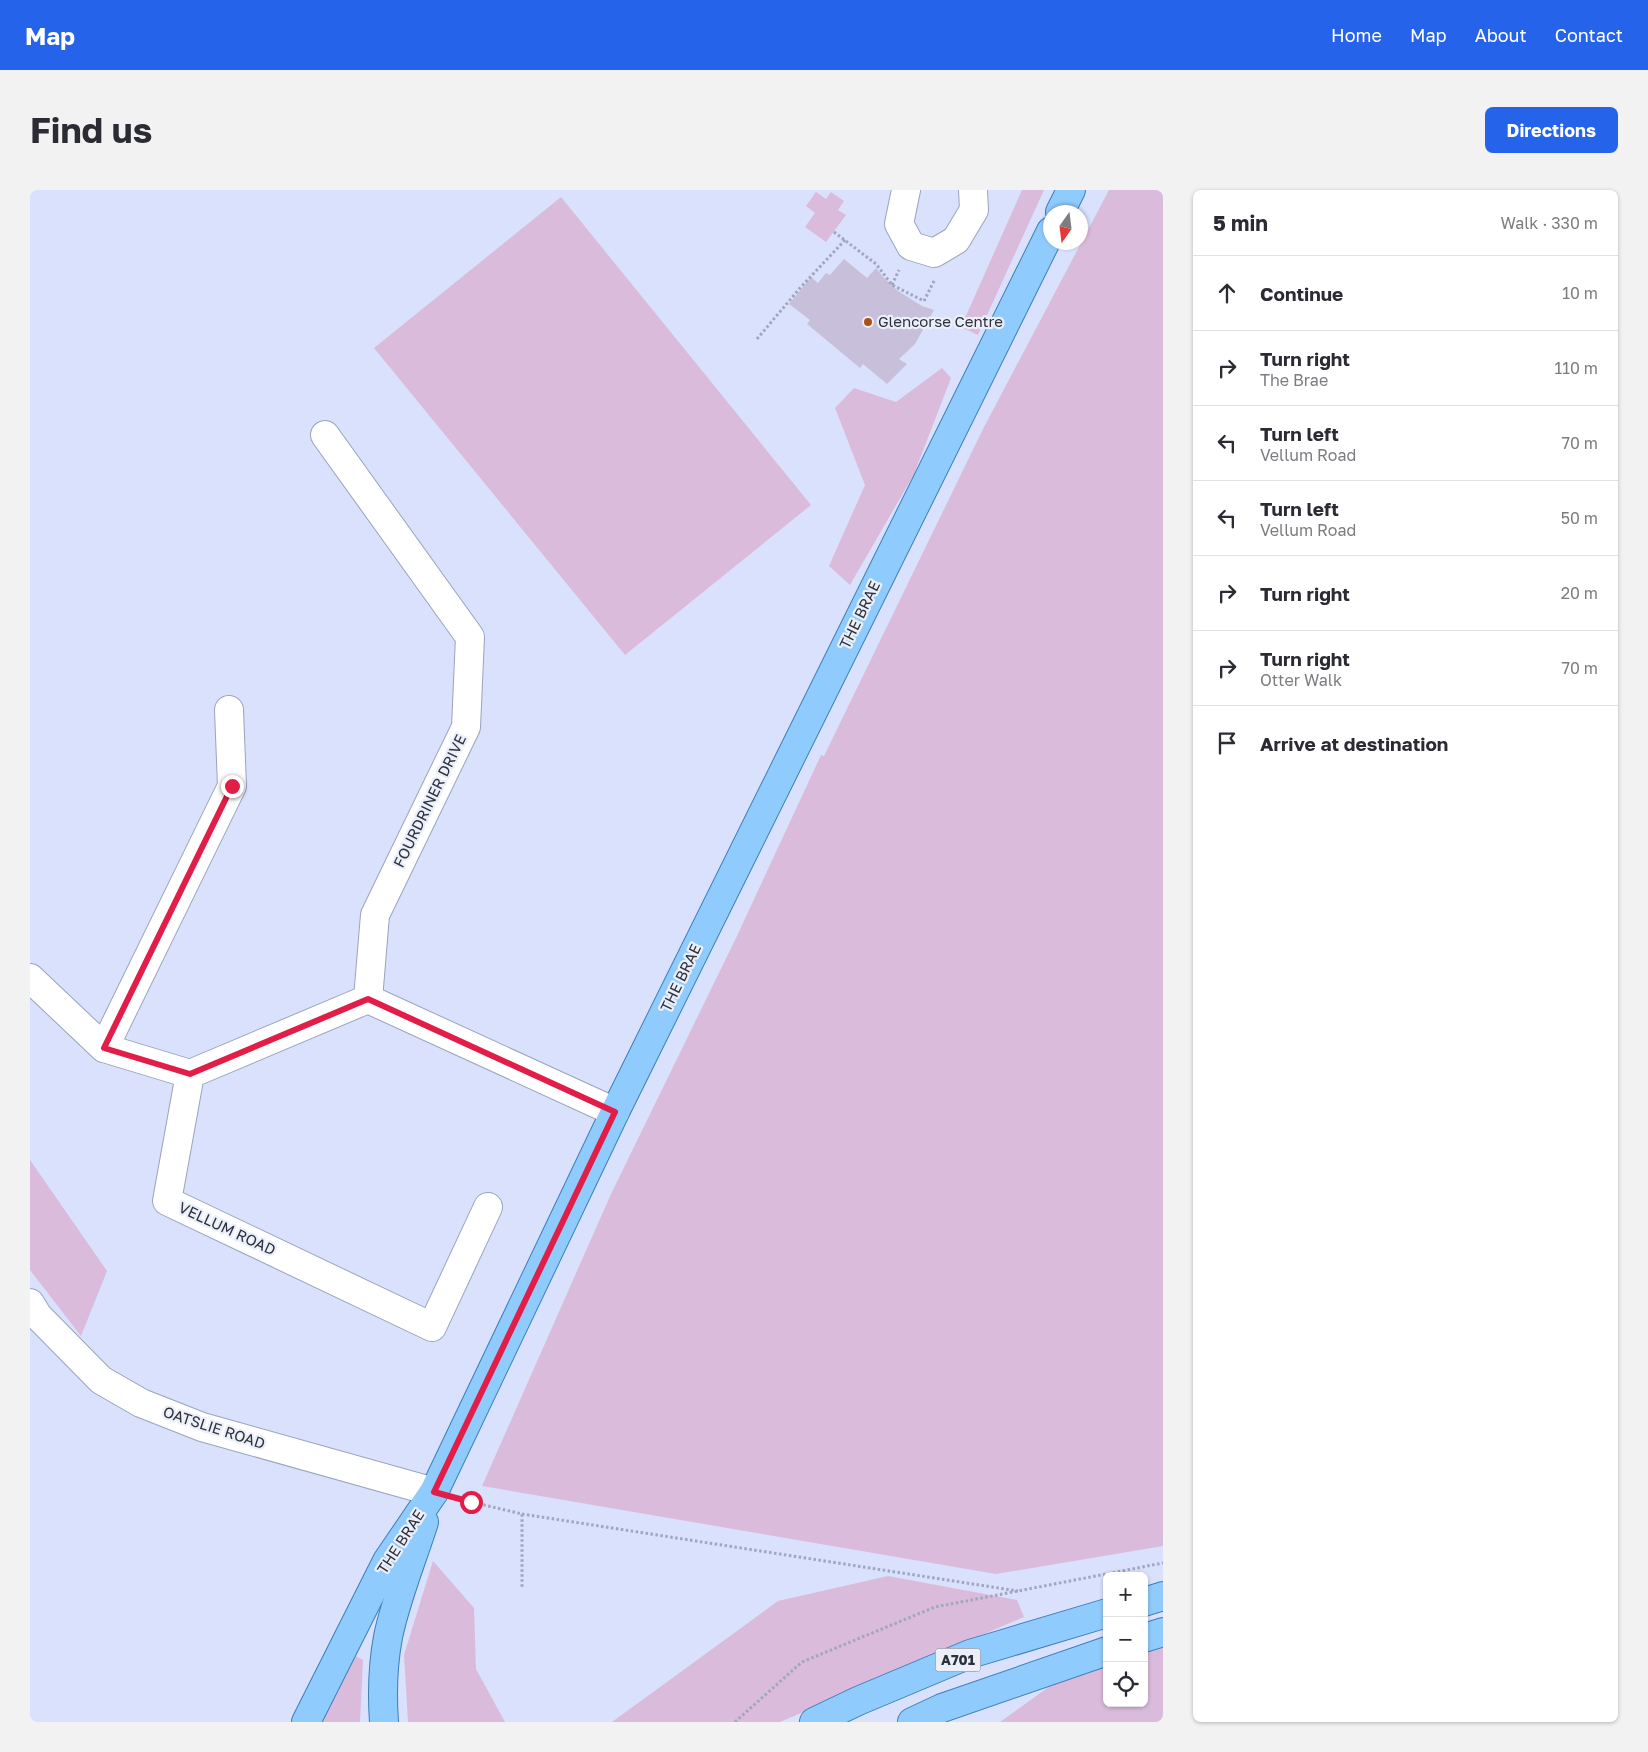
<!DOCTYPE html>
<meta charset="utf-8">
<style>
body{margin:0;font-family:"Golos Text",sans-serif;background:#f2f2f3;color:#2b2b33}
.controls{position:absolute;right:15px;bottom:15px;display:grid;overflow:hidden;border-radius:8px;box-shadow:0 1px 4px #0004}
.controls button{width:45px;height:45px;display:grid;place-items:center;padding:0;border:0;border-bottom:1px solid #e1e1e2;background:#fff;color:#2b2b33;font:25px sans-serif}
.compass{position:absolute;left:1013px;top:15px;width:45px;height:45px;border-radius:50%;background:#fff;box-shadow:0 1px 4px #0004;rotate:194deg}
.stop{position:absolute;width:15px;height:15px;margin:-11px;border:4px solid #e11d48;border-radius:50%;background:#fff}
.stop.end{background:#e11d48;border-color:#fff;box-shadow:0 1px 5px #0008}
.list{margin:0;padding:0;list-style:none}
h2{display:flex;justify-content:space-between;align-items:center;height:65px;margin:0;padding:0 20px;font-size:21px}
h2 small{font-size:16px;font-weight:400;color:#7c7c81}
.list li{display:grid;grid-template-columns:32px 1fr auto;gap:15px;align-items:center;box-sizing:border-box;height:75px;padding:0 20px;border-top:1px solid #e1e1e2}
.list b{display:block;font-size:19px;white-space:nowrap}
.list p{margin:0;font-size:16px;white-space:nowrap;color:#7c7c81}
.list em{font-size:16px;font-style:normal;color:#7c7c81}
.icon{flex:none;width:28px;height:28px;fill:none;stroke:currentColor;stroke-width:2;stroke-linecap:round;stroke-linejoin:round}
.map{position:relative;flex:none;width:1133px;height:1532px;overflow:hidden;border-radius:8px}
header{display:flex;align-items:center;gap:30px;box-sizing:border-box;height:70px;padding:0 25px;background:#2563eb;color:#fff}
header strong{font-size:24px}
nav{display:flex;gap:28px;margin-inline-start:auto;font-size:18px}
.intro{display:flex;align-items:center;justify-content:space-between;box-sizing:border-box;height:120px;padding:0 30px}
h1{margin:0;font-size:35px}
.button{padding:12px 22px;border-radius:8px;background:#2563eb;color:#fff;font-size:18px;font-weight:700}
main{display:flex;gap:30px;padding:0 30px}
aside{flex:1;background:#fff;border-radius:8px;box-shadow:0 1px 4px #0004}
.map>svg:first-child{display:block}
.green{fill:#dbbbdb}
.building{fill:#c8c0db}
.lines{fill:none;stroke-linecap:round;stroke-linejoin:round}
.minor-casing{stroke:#9ba3bd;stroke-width:30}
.major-casing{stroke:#3d7fb8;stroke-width:30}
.path{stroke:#a0a6bd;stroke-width:3;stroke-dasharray:2.5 2.5;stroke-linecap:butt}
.minor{stroke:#fff;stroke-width:28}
.major{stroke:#8fcbfc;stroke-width:28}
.route{stroke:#e11d48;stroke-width:6}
.poi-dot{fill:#b04d15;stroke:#ebeffa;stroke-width:2}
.labels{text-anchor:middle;stroke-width:4.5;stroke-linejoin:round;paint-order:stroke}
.shield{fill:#ebeffa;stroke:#676a75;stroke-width:1}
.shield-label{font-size:14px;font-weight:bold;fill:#2e313c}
.poi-label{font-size:15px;fill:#2e313c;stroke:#ebeffa;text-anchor:start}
.street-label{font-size:15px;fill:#2e313c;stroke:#ebeffa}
</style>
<header>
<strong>Map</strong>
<nav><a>Home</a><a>Map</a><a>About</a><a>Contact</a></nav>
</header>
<div class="intro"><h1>Find us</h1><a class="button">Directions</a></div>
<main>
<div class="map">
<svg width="1133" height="1532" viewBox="0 0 1133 1532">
<rect width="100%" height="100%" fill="#d9e1fd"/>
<!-- green -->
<g class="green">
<path d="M992 0H1014L948 145 931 137Z"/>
<path d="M1079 0H1133V1356L966 1384 452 1296 581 1004 706 748 791 565 794 566 953 239Z"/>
<path d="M786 2 796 9 801 2 814 11 808 20 816 25 796 52 775 37 785 23 776 16Z"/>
<path d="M531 7 781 315 595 465 344 158Z"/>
<path d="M912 178 921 188 884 284 820 395 799 376 835 295 805 218 824 198 866 212Z"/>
<path d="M0 970 77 1081 51 1146 0 1080Z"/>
<path d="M403 1371 444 1418 446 1479 475 1532H378L374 1465Z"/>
<path d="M858 1386 987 1410 994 1427 750 1532H582L748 1411Z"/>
<path d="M1133 1454V1532H970L1020 1496 1077 1475V1513H1114V1461Z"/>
<path d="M322 1464 333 1470 330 1532H288Z"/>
</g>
<!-- building -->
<path class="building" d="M814 69 837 88 846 78 854 88 868 101 892 116 904 120 885 154 869 169 877 174 857 194 833 174 830 178 777 134 780 130 759 114 781 87 788 93 796 83 800 85Z"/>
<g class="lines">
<!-- minor casing -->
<g class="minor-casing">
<g id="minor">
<path d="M876 0 869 34 881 56 904 63 926 50 944 20 943 0"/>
<path d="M295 245 440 447 436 537 345 725 338 809"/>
<path d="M0 788 74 858 160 884"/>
<path d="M74 858 202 596 199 520"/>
<path d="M458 1017 402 1137 137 1011 160 884 338 809 585 922"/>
<path d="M0 1113 8 1126 71 1190 111 1213 172 1237 404 1302"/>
</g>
</g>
<!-- major casing -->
<g class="major-casing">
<g id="major">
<path d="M1030 22 1041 0"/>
<path d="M1114 1412 1133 1406"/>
<path d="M1114 1448 1133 1442"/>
<path d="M276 1532 357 1371 404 1302 585 922 1021 41"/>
<path d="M354 1532C352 1504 353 1474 358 1447 366 1408 382 1370 394 1332"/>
<path d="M784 1532 828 1511 940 1464 1077 1423"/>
<path d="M882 1532 912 1518 1077 1461"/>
</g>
</g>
<!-- path -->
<g class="path">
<path d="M804 42 846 74 862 95 894 111 905 89"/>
<path d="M862 95 869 80"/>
<path d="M727 149 770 98 815 50"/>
<path d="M429 1309 492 1324V1399"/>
<path d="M492 1324 988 1401"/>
<path d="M705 1532 772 1472 905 1417 1133 1373"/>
</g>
<!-- minor -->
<use href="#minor" class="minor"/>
<!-- major -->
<use href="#major" class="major"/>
</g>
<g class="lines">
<!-- route -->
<path class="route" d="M202 596 74 858 160 884 338 809 585 922 404 1302 441 1312"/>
</g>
<!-- markers -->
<circle class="poi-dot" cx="838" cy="132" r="5"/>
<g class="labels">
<!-- shield labels -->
<rect class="shield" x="905.5" y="1458.5" width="45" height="23" rx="4"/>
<g class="shield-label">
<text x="928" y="1475">A701</text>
</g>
<!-- poi labels -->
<g class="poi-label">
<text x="848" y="137">Glencorse Centre</text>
</g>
<!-- street labels -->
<g class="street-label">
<text transform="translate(830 425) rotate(-64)" y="5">THE BRAE</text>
<text transform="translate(400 611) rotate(-64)" y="5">FOURDRINER DRIVE</text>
<text transform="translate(651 788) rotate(-64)" y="5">THE BRAE</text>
<text transform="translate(197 1039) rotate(25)" y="5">VELLUM ROAD</text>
<text transform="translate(184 1238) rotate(18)" y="5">OATSLIE ROAD</text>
<text transform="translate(371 1352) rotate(-57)" y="5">THE BRAE</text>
</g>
</g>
</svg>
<div class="controls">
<button>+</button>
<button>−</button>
<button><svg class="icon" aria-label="locate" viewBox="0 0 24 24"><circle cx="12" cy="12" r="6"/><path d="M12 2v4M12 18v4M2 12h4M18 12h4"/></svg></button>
</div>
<svg class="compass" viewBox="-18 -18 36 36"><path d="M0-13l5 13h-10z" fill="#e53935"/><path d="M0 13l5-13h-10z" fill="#7c7c81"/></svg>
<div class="stop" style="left:441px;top:1312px"></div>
<div class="stop end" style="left:202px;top:596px"></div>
</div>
<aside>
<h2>5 min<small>Walk · 330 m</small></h2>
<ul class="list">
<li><svg class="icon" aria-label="ahead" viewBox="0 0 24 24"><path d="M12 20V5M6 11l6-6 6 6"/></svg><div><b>Continue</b></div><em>10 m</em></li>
<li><svg class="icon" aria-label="right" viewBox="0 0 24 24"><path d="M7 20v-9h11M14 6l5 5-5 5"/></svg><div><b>Turn right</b><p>The Brae</p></div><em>110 m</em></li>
<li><svg class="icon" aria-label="left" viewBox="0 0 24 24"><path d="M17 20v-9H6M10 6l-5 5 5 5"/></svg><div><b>Turn left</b><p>Vellum Road</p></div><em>70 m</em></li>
<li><svg class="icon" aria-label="left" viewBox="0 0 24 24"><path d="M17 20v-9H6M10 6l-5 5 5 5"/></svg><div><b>Turn left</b><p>Vellum Road</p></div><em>50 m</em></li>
<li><svg class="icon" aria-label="right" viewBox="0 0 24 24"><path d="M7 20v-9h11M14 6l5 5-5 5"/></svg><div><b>Turn right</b></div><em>20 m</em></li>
<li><svg class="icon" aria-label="right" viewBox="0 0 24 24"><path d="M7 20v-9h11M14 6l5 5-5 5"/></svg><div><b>Turn right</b><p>Otter Walk</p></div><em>70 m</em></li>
<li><svg class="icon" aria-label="arrive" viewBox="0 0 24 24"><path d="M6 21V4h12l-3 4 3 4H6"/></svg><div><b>Arrive at destination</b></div></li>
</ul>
</aside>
</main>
